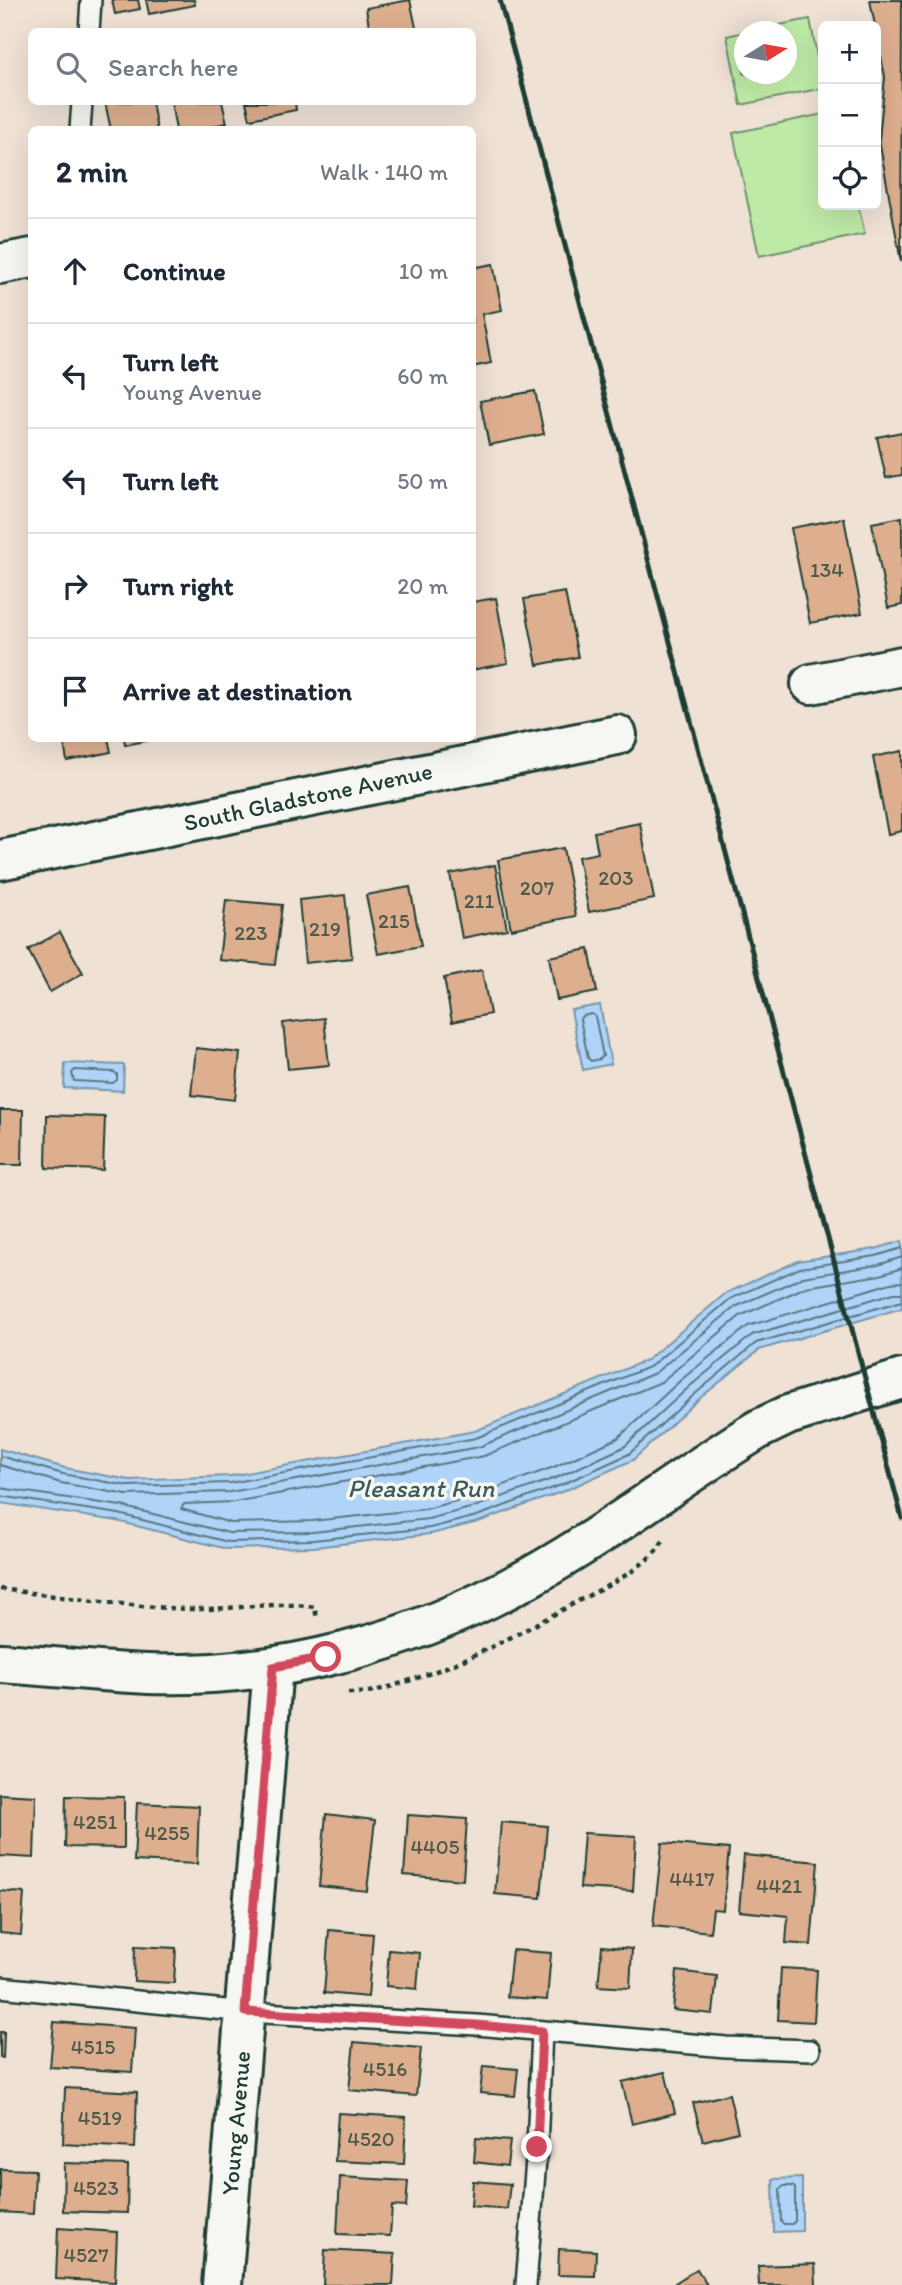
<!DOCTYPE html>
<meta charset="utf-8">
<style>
body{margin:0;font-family:Itim,sans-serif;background:#f6f6f7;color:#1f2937}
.controls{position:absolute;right:21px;top:21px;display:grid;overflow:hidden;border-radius:10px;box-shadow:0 7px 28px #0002}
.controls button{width:63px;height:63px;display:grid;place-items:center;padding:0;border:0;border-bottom:2px solid #e0e1e3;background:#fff;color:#1f2937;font:35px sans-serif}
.compass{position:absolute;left:734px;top:21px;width:63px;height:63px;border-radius:50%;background:#fff;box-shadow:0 7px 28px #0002;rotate:79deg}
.stop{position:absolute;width:21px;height:21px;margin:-16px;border:5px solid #d1495b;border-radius:50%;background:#fff}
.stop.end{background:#d1495b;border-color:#fff;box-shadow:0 2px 7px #0008}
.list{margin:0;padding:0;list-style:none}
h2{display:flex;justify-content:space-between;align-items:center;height:91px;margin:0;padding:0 28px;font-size:30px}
h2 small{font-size:23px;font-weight:400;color:#747a83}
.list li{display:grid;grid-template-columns:46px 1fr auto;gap:21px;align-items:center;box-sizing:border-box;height:105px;padding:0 28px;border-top:2px solid #e0e1e3}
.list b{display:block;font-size:26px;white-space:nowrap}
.list p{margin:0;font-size:23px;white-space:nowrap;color:#747a83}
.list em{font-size:23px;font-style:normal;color:#747a83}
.icon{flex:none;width:38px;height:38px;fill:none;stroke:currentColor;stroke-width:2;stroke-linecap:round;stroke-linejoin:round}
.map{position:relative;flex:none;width:902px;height:2285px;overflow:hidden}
.search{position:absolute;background:#fff;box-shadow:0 7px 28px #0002;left:28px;top:28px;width:448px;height:77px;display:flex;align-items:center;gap:18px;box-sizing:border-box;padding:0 24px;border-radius:10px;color:#747a83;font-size:26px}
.panel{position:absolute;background:#fff;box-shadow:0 7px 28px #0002;left:28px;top:126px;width:448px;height:616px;border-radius:10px}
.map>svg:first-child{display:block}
.green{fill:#bee9a7;stroke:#6e936e;stroke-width:2}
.water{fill:#b0d3f8;stroke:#7697aa;stroke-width:2}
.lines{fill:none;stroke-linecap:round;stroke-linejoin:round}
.shore{stroke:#597982;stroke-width:2}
.building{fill:#deaf8f;stroke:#1f3d34;stroke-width:2}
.service-casing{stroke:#1f3d34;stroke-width:24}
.minor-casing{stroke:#1f3d34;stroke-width:44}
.tertiary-casing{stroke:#1f3d34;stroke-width:44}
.path{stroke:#1f3d34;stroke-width:4.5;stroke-dasharray:5 5;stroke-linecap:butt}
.service{stroke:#f6f6f2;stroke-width:19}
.minor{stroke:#f6f6f2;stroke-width:38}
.tertiary{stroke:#f6f6f2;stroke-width:38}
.rail{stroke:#1f3d34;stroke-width:5}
.route{stroke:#d1495b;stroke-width:9}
.labels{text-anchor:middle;stroke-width:7;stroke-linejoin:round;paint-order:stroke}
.number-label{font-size:21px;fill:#4f5a4b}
.street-label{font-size:24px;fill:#1f3d34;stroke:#f6f6f2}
.water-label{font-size:26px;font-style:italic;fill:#3c5b5b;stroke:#f6f6f2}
</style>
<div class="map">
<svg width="902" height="2285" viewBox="0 0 902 2285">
<rect width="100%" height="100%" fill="#efe1d4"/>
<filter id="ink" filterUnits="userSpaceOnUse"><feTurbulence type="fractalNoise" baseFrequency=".0143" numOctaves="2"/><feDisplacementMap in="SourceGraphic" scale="14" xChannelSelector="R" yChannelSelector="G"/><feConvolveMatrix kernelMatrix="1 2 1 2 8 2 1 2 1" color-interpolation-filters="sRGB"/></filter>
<g filter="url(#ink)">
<!-- green -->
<g class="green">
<path d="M810 19 823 88 741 105 727 36 744 32V74H786V32L749 31Z"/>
<path d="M823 114V205H858L865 234 759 256 733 133Z"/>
</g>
<!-- water -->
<g class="water">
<path d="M600 1005 611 1064 583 1070 571 1010Z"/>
<path d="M65 1063 124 1065 123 1091 64 1088Z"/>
<path d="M902 1241V1308L759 1350 699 1399 633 1460 564 1491 478 1522 431 1534 314 1547 227 1549 117 1521 0 1503V1449L65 1468 129 1480 230 1476 475 1431 647 1360 726 1293 798 1261 875 1249Z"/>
<path d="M802 2178V2231L774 2232 773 2179Z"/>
</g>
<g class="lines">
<!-- shore -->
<g class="shore">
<path d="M592 1014 595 1016 603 1056 600 1059 591 1061 588 1058 580 1019 582 1016Z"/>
<path d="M75 1070 114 1072 117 1074V1080L113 1083 74 1081 72 1073Z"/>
<path d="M902 1268 880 1275 806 1287 740 1316 661 1382 484 1456 234 1502 184 1504 181 1509 231 1523 312 1521 426 1509 471 1497 554 1467 618 1438 682 1379 748 1326 891 1283 902 1282"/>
<path d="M0 1456 63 1474 128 1486 230 1483 476 1438 651 1366 730 1299 800 1268 876 1256 902 1248"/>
<path d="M0 1465 61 1483 127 1495 230 1492 479 1447 655 1373 735 1307 803 1277 878 1265 902 1257"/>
<path d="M0 1488 121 1506 229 1533 313 1532 428 1519 474 1507 558 1477 624 1447 689 1387 752 1335 894 1293H902"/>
<path d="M0 1496 119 1514 228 1542 313 1540 430 1528 477 1516 561 1485 629 1454 695 1394 756 1343 902 1301"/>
<path d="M784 2186H792L795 2188V2221L792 2224H784L781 2222 780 2189Z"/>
</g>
</g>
<!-- building -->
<g class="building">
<path d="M112 0H138L140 9 115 14Z"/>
<path d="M146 0H194L195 5 149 14Z"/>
<path d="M410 0 417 32H370L366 8Z"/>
<path d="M870 0H902L901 262 879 140 885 77Z"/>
<path d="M105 102H152L157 130H111Z"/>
<path d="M171 102H222L227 123 195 130H176Z"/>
<path d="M246 102H295L296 110 250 119Z"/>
<path d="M493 264 502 310 482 314 491 363 472 367V268Z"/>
<path d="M535 391 544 434 489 445 480 401Z"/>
<path d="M902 432V475L886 478 877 437Z"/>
<path d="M902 517V605L888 608 872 523Z"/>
<path d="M844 518 862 613 810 623 791 528Z"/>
<path d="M565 592 578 657 537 665 524 599Z"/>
<path d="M496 598 508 663 472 670V602Z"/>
<path d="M63 738H108L111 752 67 761Z"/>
<path d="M124 738H161L125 745Z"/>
<path d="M902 751V831L888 834 873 757Z"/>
<path d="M640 823 654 899 589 912 578 857 598 853 594 832Z"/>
<path d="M563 848 576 916 511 929 498 860Z"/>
<path d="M495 865 507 929 462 938 450 874Z"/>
<path d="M410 887 421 946 378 954 366 895Z"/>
<path d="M345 895 352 958 305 963 299 900Z"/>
<path d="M226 900 282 905 275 965 219 960Z"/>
<path d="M60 932 83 973 50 992 28 950Z"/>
<path d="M589 949 597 992 557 1000 549 957Z"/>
<path d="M482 970 490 1014 452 1022 444 978Z"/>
<path d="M324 1018 329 1065 288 1069 283 1023Z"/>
<path d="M196 1048 240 1053 235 1100 191 1095Z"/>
<path d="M0 1110H23L22 1165H0Z"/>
<path d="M47 1115 105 1117 103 1170 46 1168Z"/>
<path d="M0 1794 36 1796 34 1858 0 1856Z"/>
<path d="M66 1796 124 1797V1848L65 1847Z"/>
<path d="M137 1803 199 1806 197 1864 134 1861Z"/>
<path d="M326 1814 375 1820 367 1891 319 1886Z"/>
<path d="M408 1815 467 1819 463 1880 404 1875Z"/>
<path d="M501 1822 547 1826 541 1898 495 1894Z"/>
<path d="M584 1833 636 1836 633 1891 580 1888Z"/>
<path d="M662 1843 729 1849 723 1910 713 1909 710 1932 653 1926Z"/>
<path d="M744 1855 818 1862 811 1945 786 1943 788 1916 739 1911Z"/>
<path d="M0 1891 24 1893 21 1935 0 1933Z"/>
<path d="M329 1930 373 1934 368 1997 324 1993Z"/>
<path d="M135 1946 176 1948 174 1983 134 1981Z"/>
<path d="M602 1946 632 1949 630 1988 598 1986Z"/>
<path d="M389 1950 420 1953 417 1989 386 1986Z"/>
<path d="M512 1950 551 1953 547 2000 507 1997Z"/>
<path d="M781 1968 817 1970 814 2022 778 2020Z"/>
<path d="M677 1971 717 1976 713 2014 673 2010Z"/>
<path d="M54 2022 135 2028 132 2072 50 2067Z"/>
<path d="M0 2032H4L3 2058 0 2057Z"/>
<path d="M354 2042 421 2048 416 2096 349 2090Z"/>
<path d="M483 2066 518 2069 515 2096 480 2093Z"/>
<path d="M665 2072 675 2113 632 2124 622 2082Z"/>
<path d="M65 2088 137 2092 135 2148 63 2144Z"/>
<path d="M729 2094 738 2132 703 2141 693 2103Z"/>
<path d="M338 2113 406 2117 404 2164 335 2161Z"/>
<path d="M476 2138 510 2141 507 2166 474 2162Z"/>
<path d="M64 2163 128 2165 127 2213 63 2211Z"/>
<path d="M0 2169 35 2170 33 2214 0 2212Z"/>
<path d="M340 2177 408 2181 406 2207 392 2206 390 2236 337 2234Z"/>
<path d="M473 2181 510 2184 507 2209 471 2206Z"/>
<path d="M58 2228 117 2232 115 2282 56 2279Z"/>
<path d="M559 2249 596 2251 595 2276 558 2275Z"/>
<path d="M325 2250 395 2254 393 2285H323Z"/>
<path d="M815 2264 816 2285H759L758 2266Z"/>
<path d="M697 2269 707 2285H672Z"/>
</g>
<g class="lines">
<!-- service casing -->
<g class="service-casing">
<g id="service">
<path d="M89 32 91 0"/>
<path d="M80 130 82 102"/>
<path d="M0 1987 245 2012 477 2025 726 2047 810 2050"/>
<path d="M526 2285 537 2147 542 2031"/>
</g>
</g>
<!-- minor casing -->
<g class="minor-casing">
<g id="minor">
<path d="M0 264 32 258"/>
<path d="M811 684 902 666"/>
<path d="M0 860 617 735"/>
<path d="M222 2285 273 1667"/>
</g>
</g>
<!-- tertiary casing -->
<g class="tertiary-casing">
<path id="tertiary" d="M0 1663C49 1666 99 1672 148 1674 282 1678 411 1643 528 1578 608 1534 681 1476 759 1429L788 1415 902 1379"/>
</g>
<!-- path -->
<g class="path">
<path d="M0 1589C64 1597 128 1607 192 1609 233 1610 274 1601 315 1607L317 1619"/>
<path d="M348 1693C371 1694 390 1687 411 1680 468 1661 519 1634 571 1605 603 1587 643 1572 663 1541"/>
</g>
<!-- service -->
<use href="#service" class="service"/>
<!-- minor -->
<use href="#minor" class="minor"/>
<!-- tertiary -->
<use href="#tertiary" class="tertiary"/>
<!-- rail -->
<path class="rail" d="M500 0 902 1518"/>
</g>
</g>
<g class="lines" filter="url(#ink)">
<!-- route -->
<path class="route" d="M326 1657 273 1667 245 2012 477 2025 542 2031 537 2147"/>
</g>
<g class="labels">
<!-- number labels -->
<g class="number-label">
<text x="827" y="577">134</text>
<text x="616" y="885">203</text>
<text x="537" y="895">207</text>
<text x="479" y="908">211</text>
<text x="394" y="928">215</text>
<text x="325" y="936">219</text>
<text x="251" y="940">223</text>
<text x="95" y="1829">4251</text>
<text x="167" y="1840">4255</text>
<text x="435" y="1854">4405</text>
<text x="692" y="1886">4417</text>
<text x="779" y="1893">4421</text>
<text x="93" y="2054">4515</text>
<text x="385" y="2076">4516</text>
<text x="100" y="2125">4519</text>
<text x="371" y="2146">4520</text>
<text x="96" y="2195">4523</text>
<text x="86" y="2262">4527</text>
</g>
<!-- street labels -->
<g class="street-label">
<text transform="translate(308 797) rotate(-12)" y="8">South Gladstone Avenue</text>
<text transform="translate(236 2123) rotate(-85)" y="8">Young Avenue</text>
</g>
<!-- water labels -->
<g class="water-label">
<text x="421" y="1497">Pleasant Run</text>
</g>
</g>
</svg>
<div class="controls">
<button>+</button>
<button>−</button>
<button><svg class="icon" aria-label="locate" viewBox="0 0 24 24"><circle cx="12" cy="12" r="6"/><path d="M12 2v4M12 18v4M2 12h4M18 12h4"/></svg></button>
</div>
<svg class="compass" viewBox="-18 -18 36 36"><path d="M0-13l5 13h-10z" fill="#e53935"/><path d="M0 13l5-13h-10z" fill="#747a83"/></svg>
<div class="stop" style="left:326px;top:1657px"></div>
<div class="stop end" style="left:537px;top:2147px"></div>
<div class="search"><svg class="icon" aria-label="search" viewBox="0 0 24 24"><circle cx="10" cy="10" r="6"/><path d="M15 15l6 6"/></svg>Search here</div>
<section class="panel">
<h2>2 min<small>Walk · 140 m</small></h2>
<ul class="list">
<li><svg class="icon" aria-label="ahead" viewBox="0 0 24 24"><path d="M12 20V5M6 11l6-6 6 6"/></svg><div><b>Continue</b></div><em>10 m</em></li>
<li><svg class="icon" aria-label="left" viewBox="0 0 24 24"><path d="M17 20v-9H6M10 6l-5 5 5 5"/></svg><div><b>Turn left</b><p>Young Avenue</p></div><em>60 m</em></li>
<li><svg class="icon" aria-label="left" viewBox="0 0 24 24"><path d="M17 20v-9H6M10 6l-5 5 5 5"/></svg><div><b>Turn left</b></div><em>50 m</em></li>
<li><svg class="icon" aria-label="right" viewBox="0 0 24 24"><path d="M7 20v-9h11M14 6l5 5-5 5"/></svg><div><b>Turn right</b></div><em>20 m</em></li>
<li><svg class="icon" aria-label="arrive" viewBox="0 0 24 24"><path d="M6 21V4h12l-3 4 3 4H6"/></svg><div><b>Arrive at destination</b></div></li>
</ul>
</section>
</div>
